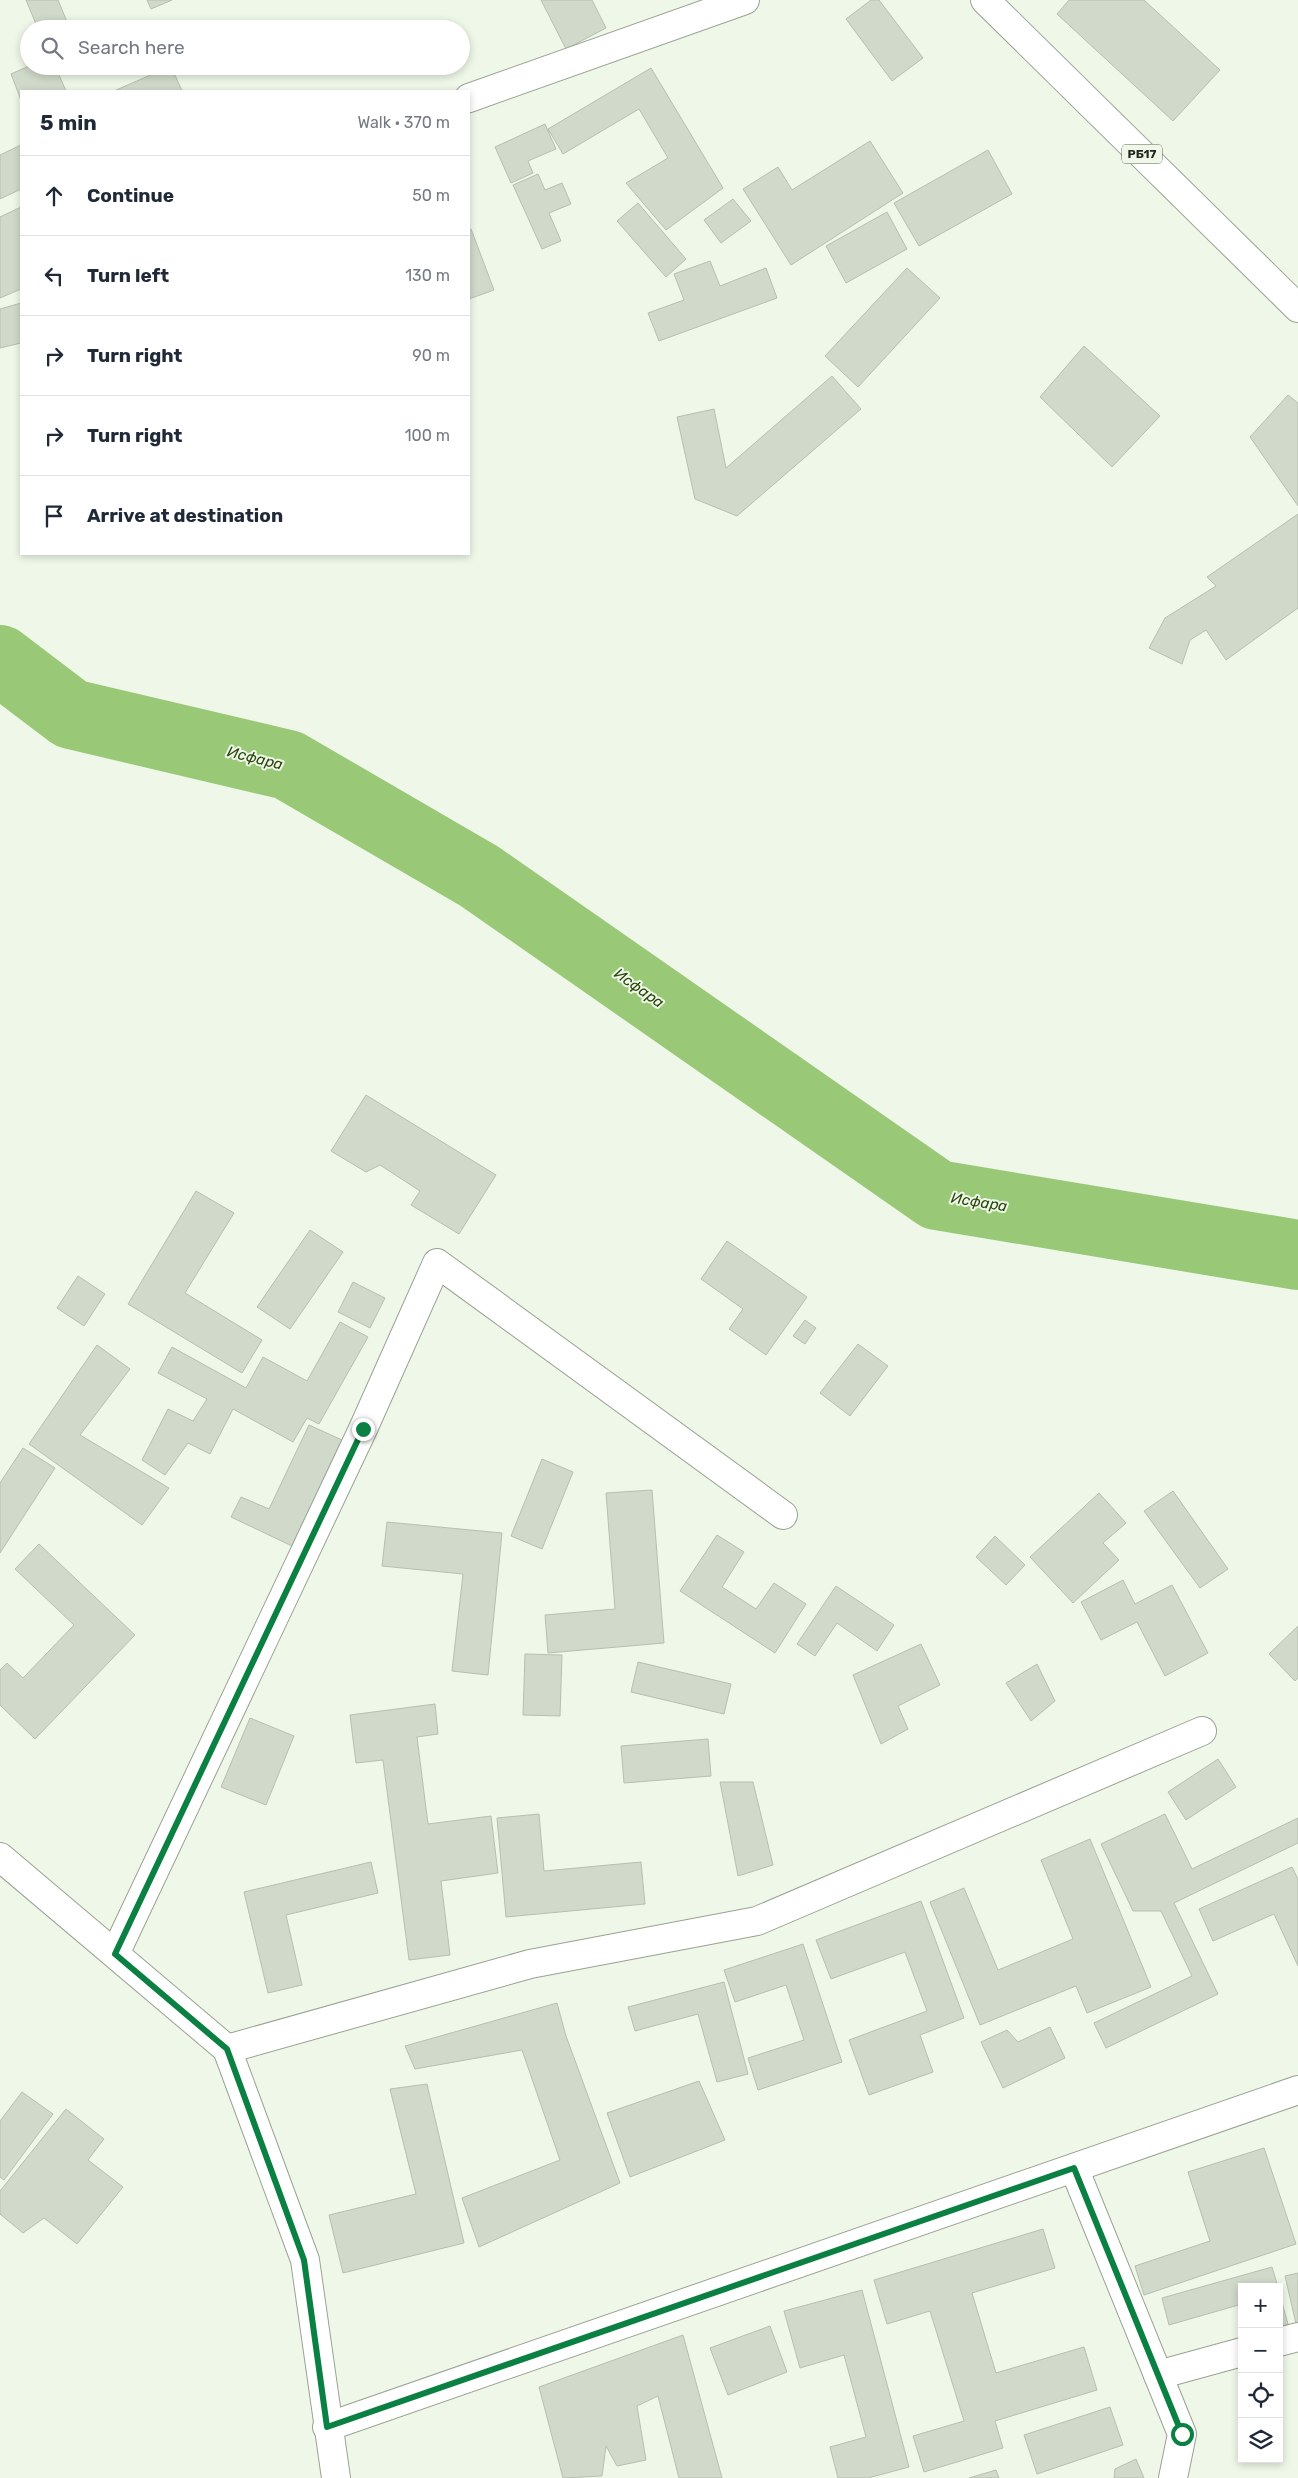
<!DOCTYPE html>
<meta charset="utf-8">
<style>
body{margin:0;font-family:Rubik,sans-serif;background:#f6f6f7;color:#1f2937}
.controls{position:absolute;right:15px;bottom:15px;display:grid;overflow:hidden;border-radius:0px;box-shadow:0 2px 8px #0003}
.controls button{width:45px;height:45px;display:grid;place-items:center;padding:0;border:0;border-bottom:1px solid #e0e1e3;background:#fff;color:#1f2937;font:25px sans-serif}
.stop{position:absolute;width:15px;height:15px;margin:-11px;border:4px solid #0b8043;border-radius:50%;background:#fff}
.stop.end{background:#0b8043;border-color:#fff;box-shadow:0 1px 5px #0008}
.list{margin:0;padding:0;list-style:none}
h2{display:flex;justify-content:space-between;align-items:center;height:65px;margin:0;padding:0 20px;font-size:21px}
h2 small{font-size:16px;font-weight:400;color:#747a83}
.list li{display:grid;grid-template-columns:32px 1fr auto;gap:15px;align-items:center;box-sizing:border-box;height:80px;padding:0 20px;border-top:1px solid #e0e1e3}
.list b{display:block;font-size:19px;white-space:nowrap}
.list em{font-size:16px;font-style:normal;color:#747a83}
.icon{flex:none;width:28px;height:28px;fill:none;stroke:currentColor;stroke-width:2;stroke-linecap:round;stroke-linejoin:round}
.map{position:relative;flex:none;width:1298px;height:2478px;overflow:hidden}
.search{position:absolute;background:#fff;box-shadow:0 2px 8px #0003;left:20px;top:20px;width:450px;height:55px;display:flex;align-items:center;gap:12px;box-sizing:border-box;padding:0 18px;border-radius:28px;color:#747a83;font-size:19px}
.panel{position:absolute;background:#fff;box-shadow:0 2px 8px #0003;left:20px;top:90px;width:450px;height:465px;border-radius:0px}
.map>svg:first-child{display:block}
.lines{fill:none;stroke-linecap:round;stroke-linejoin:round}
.river{stroke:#99c876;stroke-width:70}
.building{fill:#d0d9ca;stroke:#b6bfb0}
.minor-casing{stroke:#9aa294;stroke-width:30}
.major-casing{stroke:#9aa294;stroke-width:30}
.minor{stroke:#fff;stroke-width:28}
.major{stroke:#fff;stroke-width:28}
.route{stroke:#0b8043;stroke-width:6}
.labels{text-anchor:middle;stroke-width:4;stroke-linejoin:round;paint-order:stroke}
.shield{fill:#eef7e8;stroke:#61665d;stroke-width:1}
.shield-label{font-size:12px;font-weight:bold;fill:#252822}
.water-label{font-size:15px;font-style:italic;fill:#29460b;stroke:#eef7e8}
</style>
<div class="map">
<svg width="1298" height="2478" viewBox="0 0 1298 2478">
<rect width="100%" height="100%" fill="#eef7e8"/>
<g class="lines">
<!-- river -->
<path class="river" d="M0 660 71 714 288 765 479 876 937 1195 1298 1255"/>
</g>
<!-- building -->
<g class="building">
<path d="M26 0H58L70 29H38Z"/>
<path d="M147 0H172L151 9Z"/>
<path d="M541 0H592L606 28 566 49Z"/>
<path d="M871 0H879L923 58 892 81 846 19Z"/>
<path d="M1069 0H1144L1220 70 1173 121 1057 14Z"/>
<path d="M29 66H55L66 91H21V100L11 74Z"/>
<path d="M171 66 182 91H114Z"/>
<path d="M651 68 723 188 666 230 626 183 668 158 639 109 563 154 548 129Z"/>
<path d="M545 124 556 149 528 161 533 173 511 183 495 147Z"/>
<path d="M870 141 903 193 791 265 743 189 778 167 792 190Z"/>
<path d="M21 145V189L0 199V155Z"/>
<path d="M988 150 1012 194 919 246 894 203Z"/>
<path d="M538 174 545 190 562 183 571 204 549 213 561 241 542 249 513 185Z"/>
<path d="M733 199 751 221 721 243 704 220Z"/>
<path d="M638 203 686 259 666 277 617 221Z"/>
<path d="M21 207V289L0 298V217Z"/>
<path d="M887 212 907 249 846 283 826 246Z"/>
<path d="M471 229 494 290 469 299V230Z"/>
<path d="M710 261 720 286 766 268 777 298 659 341 648 313 684 300 674 274Z"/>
<path d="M907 268 940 298 858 387 825 356Z"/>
<path d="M21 303V343L0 348V309Z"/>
<path d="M1084 346 1160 416 1112 467 1040 397Z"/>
<path d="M832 376 861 409 737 516 695 499 677 417 714 409 726 468Z"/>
<path d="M1288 395 1298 403V506L1250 437Z"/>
<path d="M1298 514V608L1226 660 1206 630 1190 640 1182 664 1149 648 1165 618 1216 586 1207 577Z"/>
<path d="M366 1095 496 1175 459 1234 411 1205 420 1191 380 1165 366 1172 331 1151Z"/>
<path d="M196 1191 234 1213 185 1293 262 1340 242 1373 128 1304Z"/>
<path d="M310 1230 343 1252 290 1329 257 1307Z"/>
<path d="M727 1241 807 1297 766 1355 729 1329 743 1309 701 1279Z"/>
<path d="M78 1276 105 1294 84 1326 57 1308Z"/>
<path d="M353 1282 385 1298 370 1328 338 1312Z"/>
<path d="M805 1320 816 1328 805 1344 793 1336Z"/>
<path d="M340 1322 368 1337 319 1424 307 1418 293 1442 233 1409 210 1454 188 1443 165 1475 142 1460 168 1409 193 1421 207 1399 158 1373 172 1347 246 1388 263 1357 307 1381Z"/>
<path d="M858 1344 888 1366 850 1416 820 1393Z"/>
<path d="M97 1345 130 1369 80 1435 169 1488 142 1525 29 1444Z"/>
<path d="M309 1425 342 1440 292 1546 231 1517 241 1497 269 1509Z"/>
<path d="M23 1448 55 1468 0 1553V1483Z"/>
<path d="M542 1459 573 1472 542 1549 511 1536Z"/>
<path d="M652 1490 664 1643 548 1653 545 1615 615 1609 606 1493Z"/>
<path d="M1173 1491 1228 1569 1200 1588 1144 1511Z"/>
<path d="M1099 1493 1126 1523 1103 1543 1119 1560 1073 1603 1030 1557Z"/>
<path d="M387 1522 502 1533 488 1675 452 1671 463 1574 382 1566Z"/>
<path d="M717 1535 744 1552 722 1587 756 1609 774 1583 806 1604 775 1653 680 1591Z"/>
<path d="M995 1536 1025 1565 1006 1585 976 1557Z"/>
<path d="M39 1544 135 1635 35 1739 0 1705V1670L7 1663 23 1678 74 1625 15 1569Z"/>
<path d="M1123 1580 1135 1604 1172 1585 1208 1653 1165 1676 1137 1622 1101 1640 1081 1602Z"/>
<path d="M836 1586 894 1625 877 1651 837 1623 815 1656 797 1644Z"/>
<path d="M1298 1626V1678L1295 1681 1269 1654Z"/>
<path d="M921 1644 940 1685 898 1706 908 1729 881 1744 853 1675Z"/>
<path d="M525 1654 562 1655 560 1716 523 1715Z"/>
<path d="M638 1662 731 1684 724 1714 631 1692Z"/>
<path d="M1037 1664 1055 1701 1031 1721 1006 1683Z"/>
<path d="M435 1704 438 1734 417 1737 428 1824 491 1816 498 1873 441 1881 450 1955 409 1960 383 1760 356 1763 350 1715Z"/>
<path d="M250 1718 294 1736 266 1805 221 1787Z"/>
<path d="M708 1739 711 1776 624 1783 621 1746Z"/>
<path d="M1218 1759 1236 1787 1186 1820 1168 1792Z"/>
<path d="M720 1782H753L773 1865 738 1876Z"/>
<path d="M539 1814 544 1871 641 1862 645 1904 506 1917 497 1818Z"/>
<path d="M1165 1814 1192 1869 1298 1818V1843L1174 1903 1218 1994 1106 2048 1094 2023 1192 1976 1161 1911H1133L1101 1844Z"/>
<path d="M1090 1839 1151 1987 1087 2013 1076 1986 980 2025 930 1902 964 1888 998 1970 1073 1939 1041 1860Z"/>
<path d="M371 1862 378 1893 286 1915 302 1985 268 1993 244 1892Z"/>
<path d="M1292 1867 1298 1879V1966L1274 1914 1213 1941 1199 1909Z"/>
<path d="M921 1901 964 2018 920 2035 933 2072 869 2095 849 2040 927 2011 905 1952 831 1979 816 1940Z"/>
<path d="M803 1944 842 2062 758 2090 748 2058 804 2040 786 1985 735 2002 724 1970Z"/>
<path d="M724 1982 748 2074 717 2082 698 2014 635 2031 628 2007Z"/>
<path d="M557 2003 566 2036 620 2183 479 2247 462 2198 560 2160 522 2050 415 2069 405 2046Z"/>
<path d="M1050 2027 1065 2058 1003 2088 981 2042 1007 2030 1018 2042Z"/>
<path d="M699 2081 725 2140 630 2177 607 2113Z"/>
<path d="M427 2084 464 2243 343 2273 329 2215 416 2194 390 2089Z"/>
<path d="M22 2092 53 2114 4 2180 0 2177V2121Z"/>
<path d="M66 2109 104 2139 88 2160 123 2187 77 2244 44 2218 23 2233 0 2214V2191Z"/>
<path d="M1264 2148 1296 2244 1144 2295 1135 2266 1210 2241 1188 2172Z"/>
<path d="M1043 2229 1055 2268 972 2293 996 2373 1084 2347 1097 2390 995 2421 1003 2448 924 2472 913 2436 964 2421 930 2311 887 2324 874 2280Z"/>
<path d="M1272 2267 1278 2287H1242V2304L1169 2325 1162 2298Z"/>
<path d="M1298 2273V2324H1296L1285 2276Z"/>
<path d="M862 2290 909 2467 868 2478H838L830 2447 866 2437 844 2355 800 2368 784 2311Z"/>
<path d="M1279 2292 1288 2324 1279 2327Z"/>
<path d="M770 2326 787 2372 728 2395 710 2348Z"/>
<path d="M683 2335 722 2478H679L658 2396 637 2406 646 2460 617 2466 606 2446 602 2476 563 2478 539 2387Z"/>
<path d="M1110 2407 1123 2445 1037 2474 1024 2435Z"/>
<path d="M1136 2459 1144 2478H1114L1115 2469Z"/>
<path d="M996 2470 999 2478H969Z"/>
</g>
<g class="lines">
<!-- minor casing -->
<g class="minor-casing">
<g id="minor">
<path d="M469 98 745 0"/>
<path d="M0 1857 227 2049 305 2260 336 2478"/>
<path d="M115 1954 363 1429 437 1263 783 1515"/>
<path d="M227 2049 530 1964 757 1921 1202 1731"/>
<path d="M1074 2168 1182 2434 1173 2478"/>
<path d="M1279 2342 1298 2337"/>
<path d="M1158 2375 1242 2352"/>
<path d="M327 2427 1298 2090"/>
</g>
</g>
<!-- major casing -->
<g class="major-casing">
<path id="major" d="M985 0 1298 308"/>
</g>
<!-- minor -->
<use href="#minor" class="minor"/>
<!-- major -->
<use href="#major" class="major"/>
</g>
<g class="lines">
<!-- route -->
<path class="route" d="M363 1429 115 1954 227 2049 304 2260 327 2427 1074 2168 1182 2434"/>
</g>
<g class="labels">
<!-- shield labels -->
<rect class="shield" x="1122" y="144.5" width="40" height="19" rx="4"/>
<g class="shield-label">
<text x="1142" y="158">РБ17</text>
</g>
<!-- water labels -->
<g class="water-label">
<text transform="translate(255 758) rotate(14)" y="5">Исфара</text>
<text transform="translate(639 988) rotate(35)" y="5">Исфара</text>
<text transform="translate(979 1202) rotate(9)" y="5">Исфара</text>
</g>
</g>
</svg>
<div class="controls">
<button>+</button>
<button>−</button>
<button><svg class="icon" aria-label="locate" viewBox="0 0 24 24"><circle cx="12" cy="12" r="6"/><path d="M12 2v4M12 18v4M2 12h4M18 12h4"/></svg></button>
<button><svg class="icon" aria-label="layers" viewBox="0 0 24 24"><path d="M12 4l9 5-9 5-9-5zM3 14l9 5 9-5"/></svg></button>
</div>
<div class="stop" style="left:1182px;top:2434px"></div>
<div class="stop end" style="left:363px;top:1429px"></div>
<div class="search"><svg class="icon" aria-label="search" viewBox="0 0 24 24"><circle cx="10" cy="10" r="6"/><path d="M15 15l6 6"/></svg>Search here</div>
<section class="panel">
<h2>5 min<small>Walk · 370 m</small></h2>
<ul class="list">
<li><svg class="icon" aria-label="ahead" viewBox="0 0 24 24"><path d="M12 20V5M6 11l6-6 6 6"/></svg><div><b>Continue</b></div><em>50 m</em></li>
<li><svg class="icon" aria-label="left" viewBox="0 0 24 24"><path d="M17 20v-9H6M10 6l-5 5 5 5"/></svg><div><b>Turn left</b></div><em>130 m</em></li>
<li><svg class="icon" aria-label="right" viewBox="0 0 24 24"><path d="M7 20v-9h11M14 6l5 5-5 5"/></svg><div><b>Turn right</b></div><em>90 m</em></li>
<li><svg class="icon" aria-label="right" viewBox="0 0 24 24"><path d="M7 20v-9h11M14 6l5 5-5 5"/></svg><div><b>Turn right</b></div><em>100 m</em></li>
<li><svg class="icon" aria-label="arrive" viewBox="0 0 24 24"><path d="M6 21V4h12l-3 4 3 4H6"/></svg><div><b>Arrive at destination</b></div></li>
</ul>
</section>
</div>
